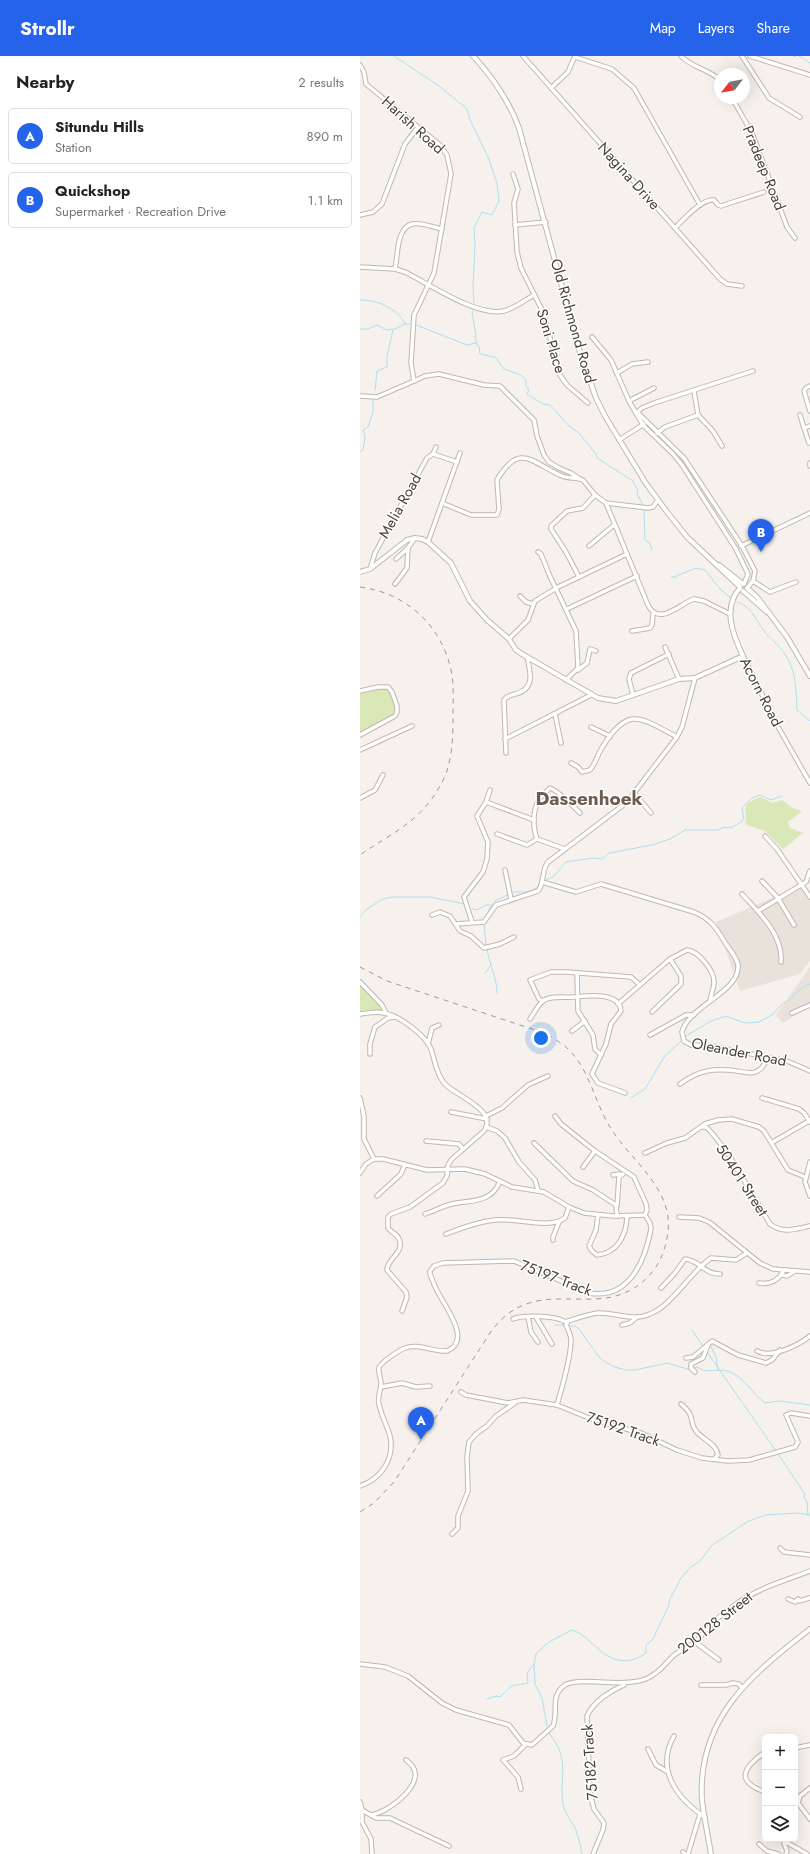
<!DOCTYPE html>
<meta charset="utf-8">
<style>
body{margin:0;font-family:Jost,sans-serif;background:#f6f6f6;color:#222}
.controls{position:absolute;right:12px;bottom:12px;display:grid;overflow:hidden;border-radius:6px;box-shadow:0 4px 16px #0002}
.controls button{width:36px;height:36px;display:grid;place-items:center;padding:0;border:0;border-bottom:1px solid #e0e0e0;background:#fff;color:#222;font:20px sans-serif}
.compass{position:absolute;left:354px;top:12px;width:36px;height:36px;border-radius:50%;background:#fff;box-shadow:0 4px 16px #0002;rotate:239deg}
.you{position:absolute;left:181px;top:982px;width:14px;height:14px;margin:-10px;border:3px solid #fff;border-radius:50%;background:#1a73e8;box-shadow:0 0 0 6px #1a73e833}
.badge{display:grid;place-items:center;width:26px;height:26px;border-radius:50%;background:#2563eb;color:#fff;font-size:13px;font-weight:700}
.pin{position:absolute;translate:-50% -33px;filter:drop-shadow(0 1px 2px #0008)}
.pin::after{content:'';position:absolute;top:21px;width:14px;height:12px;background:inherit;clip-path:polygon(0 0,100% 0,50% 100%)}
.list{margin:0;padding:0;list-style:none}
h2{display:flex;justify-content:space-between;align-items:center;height:52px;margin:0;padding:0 16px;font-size:17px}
h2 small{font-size:13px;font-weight:400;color:#767676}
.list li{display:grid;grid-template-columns:26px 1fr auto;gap:12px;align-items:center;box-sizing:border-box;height:56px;margin:0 8px 8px;padding:0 8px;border:1px solid #e0e0e0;border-radius:6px}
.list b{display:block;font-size:15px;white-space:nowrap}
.list p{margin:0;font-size:13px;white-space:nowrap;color:#767676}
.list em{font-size:13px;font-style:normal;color:#767676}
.icon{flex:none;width:22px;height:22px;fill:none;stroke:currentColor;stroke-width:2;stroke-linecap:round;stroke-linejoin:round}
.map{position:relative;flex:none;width:450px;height:1798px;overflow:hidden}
header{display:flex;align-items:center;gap:24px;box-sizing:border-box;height:56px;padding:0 20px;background:#2563eb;color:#fff}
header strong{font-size:19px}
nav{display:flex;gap:22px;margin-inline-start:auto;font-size:14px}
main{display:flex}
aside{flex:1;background:#fff}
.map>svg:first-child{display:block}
.residential{fill:#e9e2da}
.green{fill:#dae8b7}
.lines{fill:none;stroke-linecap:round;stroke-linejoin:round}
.stream{stroke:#acdfef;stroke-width:1}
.minor-casing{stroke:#c1b7af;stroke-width:5.5}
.tertiary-casing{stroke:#c1b7af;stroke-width:6}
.minor{stroke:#fff;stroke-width:3.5}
.tertiary{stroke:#fff;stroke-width:4}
.rail{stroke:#9a9a9a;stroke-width:1;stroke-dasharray:5 5;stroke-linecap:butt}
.labels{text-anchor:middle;stroke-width:3;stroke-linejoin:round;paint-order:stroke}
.street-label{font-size:15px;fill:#4a413a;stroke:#fff}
.district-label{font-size:19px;font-weight:bold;fill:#6d5d51;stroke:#fff}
</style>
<header>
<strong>Strollr</strong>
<nav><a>Map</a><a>Layers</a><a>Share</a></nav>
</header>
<main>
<aside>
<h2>Nearby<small>2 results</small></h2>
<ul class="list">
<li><span class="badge">A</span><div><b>Situndu Hills</b><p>Station</p></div><em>890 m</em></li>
<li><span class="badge">B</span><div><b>Quickshop</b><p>Supermarket · Recreation Drive</p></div><em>1.1 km</em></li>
</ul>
</aside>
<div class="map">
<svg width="450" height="1798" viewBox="0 0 450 1798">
<rect width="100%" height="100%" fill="#f6f1ec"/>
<!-- residential -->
<g class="residential">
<path d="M441 830 450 845V905L440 918 380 935 356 866Z"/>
<path d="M450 911V950L423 967 416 959Z"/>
</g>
<!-- green -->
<g class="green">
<path d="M24 632 29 635 36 653 34 659 0 677V638Z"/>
<path d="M400 741 413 747 422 744 432 752 442 755 428 766 430 772 443 777 423 793 405 775 385 768C390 753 376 751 400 741Z"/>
<path d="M0 927 22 951 23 955 0 956Z"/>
</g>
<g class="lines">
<!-- stream -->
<g class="stream">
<path d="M34 0 79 30 106 52 111 66 128 101 137 127 139 145 132 159 122 156 114 172 115 189 113 230 114 247"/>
<path d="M433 0 434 1 436 0"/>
<path d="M439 0 450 7"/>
<path d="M0 244C18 244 37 252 45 268H50"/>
<path d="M113 255 112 256 116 279 115 282 117 287"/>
<path d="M56 269 107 289 115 287 119 290 120 298 135 301 144 313 161 319 166 324V330L169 334 167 338 183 348 190 349 210 371 218 376 236 398 237 402 273 425 278 435 277 438 283 449"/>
<path d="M0 273H8L17 269 27 274 33 273"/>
<path d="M15 334 17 315 27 311V300L33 274 45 268"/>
<path d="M0 396 3 394 5 381 3 374 8 371 13 356V344"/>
<path d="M284 453 285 484 290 487 292 494"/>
<path d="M311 520 316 522V520L336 512 345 514 360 533 372 543"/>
<path d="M377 546C391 550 394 561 402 572 407 580 415 585 421 593 436 610 436 632 437 654L450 665"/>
<path d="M186 824 194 820 206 806 232 802 242 803 249 797 292 789 310 783 325 774H358L364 771 371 772 378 768 384 763 382 752 392 742 400 739 411 744 422 740"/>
<path d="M153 836H167L179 831"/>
<path d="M112 853 117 854 126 849H130"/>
<path d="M128 857C131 846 137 843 148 839"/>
<path d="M0 861 7 853 23 843 31 841H70L105 848"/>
<path d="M124 867 126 890"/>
<path d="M127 893C129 908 137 921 137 937"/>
<path d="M125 917 131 909"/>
<path d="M423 948C433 943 440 930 450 928"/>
<path d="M326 980 351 965 366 960 385 967 399 966 412 959 422 948"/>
<path d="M271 1042 285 1033 304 1001 322 984"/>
<path d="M195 1269H203"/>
<path d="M210 1270H215L219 1273 239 1301 245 1306 255 1311 266 1314H275L307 1307 331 1314"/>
<path d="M332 1274 343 1290"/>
<path d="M348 1284 356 1301 358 1314"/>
<path d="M347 1296 416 1395"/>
<path d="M334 1312 337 1311C348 1319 359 1311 370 1316 385 1322 392 1338 405 1347L419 1345 450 1349"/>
<path d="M418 1398 445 1438 444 1441 447 1446 448 1459"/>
<path d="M174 1609 175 1628 182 1642 187 1670"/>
<path d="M127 1643 136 1640 140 1641 151 1630 168 1627 167 1617 174 1608 176 1598 189 1586 212 1574C222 1577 228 1584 235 1590 251 1606 268 1610 286 1597V1589L293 1583 309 1549V1545L321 1522 331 1511 341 1504 351 1490 387 1466 405 1459 438 1457 450 1459"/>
<path d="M189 1677C193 1682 200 1693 201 1699 206 1718 198 1736 205 1755 208 1762 213 1767 216 1774 218 1781 221 1791 222 1798"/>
</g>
<!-- minor casing -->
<g class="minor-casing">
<g id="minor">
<path d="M163 0 360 223 367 228 382 230"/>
<path d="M321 0C332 12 349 13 360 24"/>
<path d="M382 0 409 42 440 61"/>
<path d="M390 0 450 19"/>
<path d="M215 1 252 13 274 32 340 149"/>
<path d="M0 9 4 16 6 28 80 89 87 99 91 118 74 217 54 259 51 307 54 325 17 341 0 340"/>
<path d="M191 32 208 16 215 0"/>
<path d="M372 42 392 77 427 171 435 182"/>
<path d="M153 118 158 133 154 147 157 196 161 212 183 256 200 319 207 329 228 347"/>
<path d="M0 159 13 156 22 148 45 88 58 71"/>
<path d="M155 169 186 166"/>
<path d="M315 172C323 164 342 142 354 144L358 149 361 150 404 136"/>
<path d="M0 211 35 213 45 216C69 228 117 261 144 255 155 252 165 244 174 239"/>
<path d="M35 213C38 201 36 172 52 168 60 166 73 171 82 173"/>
<path d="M232 281 251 304 269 345 283 369 313 398 322 409 376 493 388 518 384 528"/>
<path d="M257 317 272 308 288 306"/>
<path d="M54 325 65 320 79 318 124 329 140 330 174 364 177 380 184 399 189 406 199 412 211 417 218 422"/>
<path d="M450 330 446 332 444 335 450 355"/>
<path d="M334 335 338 359"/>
<path d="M269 345 294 332"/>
<path d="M277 356 324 402 382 490 395 515 393 525 387 532"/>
<path d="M276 357 282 352 294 347 393 315"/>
<path d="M440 359 444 372"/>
<path d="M297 377 305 371 338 359 353 375 362 390"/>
<path d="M259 384 284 368"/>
<path d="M449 387 444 372 450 370"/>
<path d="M73 398 97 406"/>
<path d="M450 407V410"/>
<path d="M235 439 223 452 207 455 191 470V473L206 496 219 521 267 498"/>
<path d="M82 447 111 459H137L139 453 137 424C160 385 172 407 202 420 209 423 216 421 223 424L235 439 246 447 288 452 293 451 298 444"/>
<path d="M246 447 288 549C299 571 319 548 334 543L344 545 370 558"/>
<path d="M68 486 100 397"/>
<path d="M229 490 254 469"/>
<path d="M381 490 450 457"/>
<path d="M178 496 181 498 189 518 216 575 218 612 206 624"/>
<path d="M36 503 48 492"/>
<path d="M10 513 15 497 67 402 73 398 76 391"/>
<path d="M393 525 410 536 436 526"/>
<path d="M35 528 47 512 48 492 55 482"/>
<path d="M160 540 166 546 173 548"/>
<path d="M207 553 277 520"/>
<path d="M272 575 290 572 292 569 293 558"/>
<path d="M149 583 168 564 175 545 198 531 219 521"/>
<path d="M305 591 319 623"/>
<path d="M383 600 417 669 450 727"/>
<path d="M218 614 227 607 230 593 236 595"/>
<path d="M0 635 18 631H28L32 636 37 650V656L35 660 0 679"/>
<path d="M273 639 269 623 271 617 309 598"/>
<path d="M195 658 201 687"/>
<path d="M231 671 250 680"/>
<path d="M145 683 231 639"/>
<path d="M0 694 52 670"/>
<path d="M146 697 144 644C147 640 150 639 155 638 175 633 171 618 167 601"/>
<path d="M211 707 218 711 222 716 230 714C236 707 238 697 243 690 269 649 281 662 317 681"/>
<path d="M274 737 291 757"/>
<path d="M0 742 15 734 23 719"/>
<path d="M126 746 174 764"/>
<path d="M137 778 167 789 177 783"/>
<path d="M405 780 417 793 450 841"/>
<path d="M205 793 177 783C173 772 172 755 179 744 181 740 186 736 190 732 200 736 212 749 220 757"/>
<path d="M145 814 151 843"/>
<path d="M402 825 418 842 434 869"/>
<path d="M182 826 216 836 241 828 334 856C351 863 357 873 366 888 370 894 377 902 378 909 380 937 329 949 322 976L324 985 331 989 351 990 427 1005 450 1015"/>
<path d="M382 838C399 857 423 878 421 906"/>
<path d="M398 855 446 826 450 815"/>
<path d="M72 859 80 856 90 860 100 875 111 880 124 892 140 888 154 881"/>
<path d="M112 866 104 841 123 816 127 803 128 786 117 760 126 746 130 734"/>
<path d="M96 868 124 866 136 849 178 835C185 827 181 814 188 806L262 750 274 737 317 681 322 671 335 622"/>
<path d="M217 917 218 955 233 979 235 993 241 999"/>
<path d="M0 926 22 949 26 957"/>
<path d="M183 945 179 943 170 924 191 916H207L271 921 280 929"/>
<path d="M258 948 310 903 327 894C338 895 354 914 354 926 354 932 351 938 350 945"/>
<path d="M292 956 321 928V920L310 903"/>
<path d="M432 957 450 949"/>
<path d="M0 958C8 957 17 955 24 957 39 959 66 980 71 993 75 1005 76 1017 84 1027 95 1040 139 1054 124 1075L92 1103 88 1109 87 1120 83 1127 50 1151 31 1158 28 1161V1172C31 1176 37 1178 39 1183 45 1197 27 1202 27 1214L46 1236 47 1241 42 1255"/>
<path d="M170 963C174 957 178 949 183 945 190 939 204 942 213 941 226 940 260 935 261 955L251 968 246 988 232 1018 238 1027 265 1037"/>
<path d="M212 975 225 965"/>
<path d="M290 979 326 959H334"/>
<path d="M68 988 72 972 79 969"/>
<path d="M10 998V988L15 971 28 962 34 961"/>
<path d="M320 1028C339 1014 353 1012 377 1015 382 1016 390 1018 395 1016 402 1014 405 1008 407 1002"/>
<path d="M0 1042 4 1060V1083L14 1103"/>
<path d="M402 1042 439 1053 444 1057 450 1066"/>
<path d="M91 1056 127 1063"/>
<path d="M126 1060 142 1052 168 1029 188 1020"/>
<path d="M195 1060 201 1068 235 1095 274 1121 286 1148 287 1154 285 1159"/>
<path d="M126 1071 137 1075 145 1082 159 1106 175 1124 178 1134"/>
<path d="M343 1071H346C354 1078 360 1088 367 1096L410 1168C423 1178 435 1173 450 1170"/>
<path d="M66 1085 99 1088 103 1093"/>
<path d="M413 1086 449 1065"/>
<path d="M174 1087 213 1125 233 1134 256 1149 257 1160"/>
<path d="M285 1097 307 1087 325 1082 345 1068 358 1064 372 1063 399 1071 404 1075 428 1114 445 1121"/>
<path d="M450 1106 445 1126 450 1140"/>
<path d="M223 1111 235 1095"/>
<path d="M0 1117 6 1108 14 1103H23L67 1114 105 1113 125 1118 152 1131 184 1136 209 1151 224 1157 253 1160 285 1159"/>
<path d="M253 1119 260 1118"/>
<path d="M17 1140 41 1118 45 1108"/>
<path d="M257 1150 259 1121 263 1118"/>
<path d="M65 1158C74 1155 83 1150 92 1148 111 1144 132 1147 140 1125"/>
<path d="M238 1159 236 1174 229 1190 232 1195 237 1199C258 1197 266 1179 267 1161"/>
<path d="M319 1161 339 1162 349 1166 400 1207 413 1213 450 1216"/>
<path d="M86 1178C101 1172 118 1166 134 1164 155 1161 188 1174 205 1162L209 1151"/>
<path d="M193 1184V1181L199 1166"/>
<path d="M422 1219 427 1220 435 1215"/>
<path d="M399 1227C410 1229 419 1224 424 1214"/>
<path d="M301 1232 315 1217 325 1203C340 1204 343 1218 360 1218"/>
<path d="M168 1261 171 1276 178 1286"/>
<path d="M176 1261 192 1288"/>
<path d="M153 1263C163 1259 198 1259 207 1267"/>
<path d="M262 1269 270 1267 277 1261"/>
<path d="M397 1295C411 1303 439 1289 450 1280"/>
<path d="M326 1302 333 1301 352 1285 378 1299 406 1307 412 1304 420 1294"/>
<path d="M335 1316 331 1312V1308L343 1302 348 1289"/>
<path d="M21 1331 42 1327 56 1331 70 1330"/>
<path d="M101 1336 106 1339 148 1347 163 1344 197 1349 234 1364 281 1377 317 1394 342 1402 368 1405 389 1404 435 1391 438 1386 426 1359 431 1357 450 1360"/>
<path d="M321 1348C337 1361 328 1365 336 1375 343 1384 356 1387 358 1399L354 1403"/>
<path d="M197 1349C202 1331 211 1303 211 1284 211 1279 208 1274 206 1269L208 1265C217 1262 229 1258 238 1257 255 1256 272 1266 290 1258 313 1249 329 1217 351 1202L376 1204 387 1197"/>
<path d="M0 1430C21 1423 35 1403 30 1380 27 1369 21 1359 19 1348 17 1341 21 1335 21 1327 21 1322 18 1317 19 1312 20 1307 39 1294 45 1292 58 1287 74 1296 87 1295 112 1285 86 1252 79 1238 75 1232 73 1225 70 1218V1215L74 1210 83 1207 154 1205 229 1237C269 1244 285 1205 291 1173L290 1167 285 1159"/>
<path d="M92 1478 98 1472V1460L108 1435 107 1400 109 1386 116 1378 127 1370 136 1360 155 1347"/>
<path d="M420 1492 424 1496 450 1499"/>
<path d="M428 1543 435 1546 438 1543 439 1545 450 1542"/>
<path d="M335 1586 359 1604"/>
<path d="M0 1608 25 1611 48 1620 82 1647 96 1654 149 1669 163 1687 172 1689 193 1670C199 1656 189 1640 205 1629 218 1620 264 1633 288 1622 299 1617 305 1608 313 1600 320 1594 329 1591 336 1585 340 1582 342 1578 346 1574 354 1565 366 1555 376 1548 398 1532 424 1525 450 1515"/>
<path d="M341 1629H366L373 1627 379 1628 382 1632"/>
<path d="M314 1680C295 1713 317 1743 345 1761"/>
<path d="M435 1692 450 1689"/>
<path d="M288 1693 296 1709 308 1716"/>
<path d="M405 1696C384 1711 374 1725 405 1736"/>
<path d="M450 1732 440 1740 438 1747 450 1763"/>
<path d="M161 1733 158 1721 143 1704 154 1700 166 1688"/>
<path d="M0 1746 2 1754V1766L11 1783 12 1798"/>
<path d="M2 1754 16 1762H30L89 1790"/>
<path d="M11 1759C26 1757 58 1734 55 1716 54 1711 50 1707 46 1704"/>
<path d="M399 1788 407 1795 418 1798"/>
<path d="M323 1796 325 1798"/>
<path d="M233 1798 243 1774 244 1767 234 1753 230 1738 227 1660C233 1646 250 1635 264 1629"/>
<path d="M328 1798 340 1758"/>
<path d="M426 1798 427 1795 424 1787 426 1786 447 1798"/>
</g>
</g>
<!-- tertiary casing -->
<g class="tertiary-casing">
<g id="tertiary">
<path d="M113 0C132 20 150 47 159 72L218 290 236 342 245 360 285 426 307 456 327 481 380 531"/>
<path d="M359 509 383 528"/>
<path d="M0 516 10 513 47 484 55 482 62 483 68 486 91 507 110 545 127 564 149 583 156 594 162 598 238 642 256 645 319 623 335 622 383 600C373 579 362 552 380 532"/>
<path d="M387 532 397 541 427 581 450 620"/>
<path d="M383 535 407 556"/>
<path d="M351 1798C348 1780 344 1762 342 1744 337 1662 392 1618 450 1573"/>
</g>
</g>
<!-- minor -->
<use href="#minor" class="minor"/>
<!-- tertiary -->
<use href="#tertiary" class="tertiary"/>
<!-- rail -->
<g class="rail">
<path d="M0 531C48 537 84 572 92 619 94 633 93 648 93 662 93 685 92 710 80 730 59 767 33 776 0 799"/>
<path d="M0 911 27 925 184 977C193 982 204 988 211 996 230 1016 235 1047 250 1071 271 1106 317 1134 307 1182 305 1193 301 1205 293 1215 245 1275 178 1209 130 1277L34 1426 14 1447 0 1456"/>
</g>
</g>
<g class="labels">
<!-- street labels -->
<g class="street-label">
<text transform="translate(53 69) rotate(42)" y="5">Harish Road</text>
<text transform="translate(404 112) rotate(68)" y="5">Pradeep Road</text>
<text transform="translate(269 120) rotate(48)" y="5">Nagina Drive</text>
<text transform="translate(213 265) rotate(74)" y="5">Old Richmond Road</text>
<text transform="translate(191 285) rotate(73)" y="5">Soni Place</text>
<text transform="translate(40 450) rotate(-61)" y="5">Melia Road</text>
<text transform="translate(401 636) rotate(63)" y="5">Acorn Road</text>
<text transform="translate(379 996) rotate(11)" y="5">Oleander Road</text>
<text transform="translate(382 1124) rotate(57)" y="5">50401 Street</text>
<text transform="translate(196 1222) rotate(21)" y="5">75197 Track</text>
<text transform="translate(263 1373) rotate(19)" y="5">75192 Track</text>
<text transform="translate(355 1567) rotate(-38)" y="5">200128 Street</text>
<text transform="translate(230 1706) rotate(-94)" y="5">75182 Track</text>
</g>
<!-- district labels -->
<g class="district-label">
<text x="229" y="749">Dassenhoek</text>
</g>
</g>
</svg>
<div class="controls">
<button>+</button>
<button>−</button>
<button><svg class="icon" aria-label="layers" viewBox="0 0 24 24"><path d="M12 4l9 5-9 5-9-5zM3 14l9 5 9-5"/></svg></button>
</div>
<svg class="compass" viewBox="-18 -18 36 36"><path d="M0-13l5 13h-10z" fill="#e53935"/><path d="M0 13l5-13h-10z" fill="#767676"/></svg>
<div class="you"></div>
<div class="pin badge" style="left:61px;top:1384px">A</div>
<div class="pin badge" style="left:401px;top:496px">B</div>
</div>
</main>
